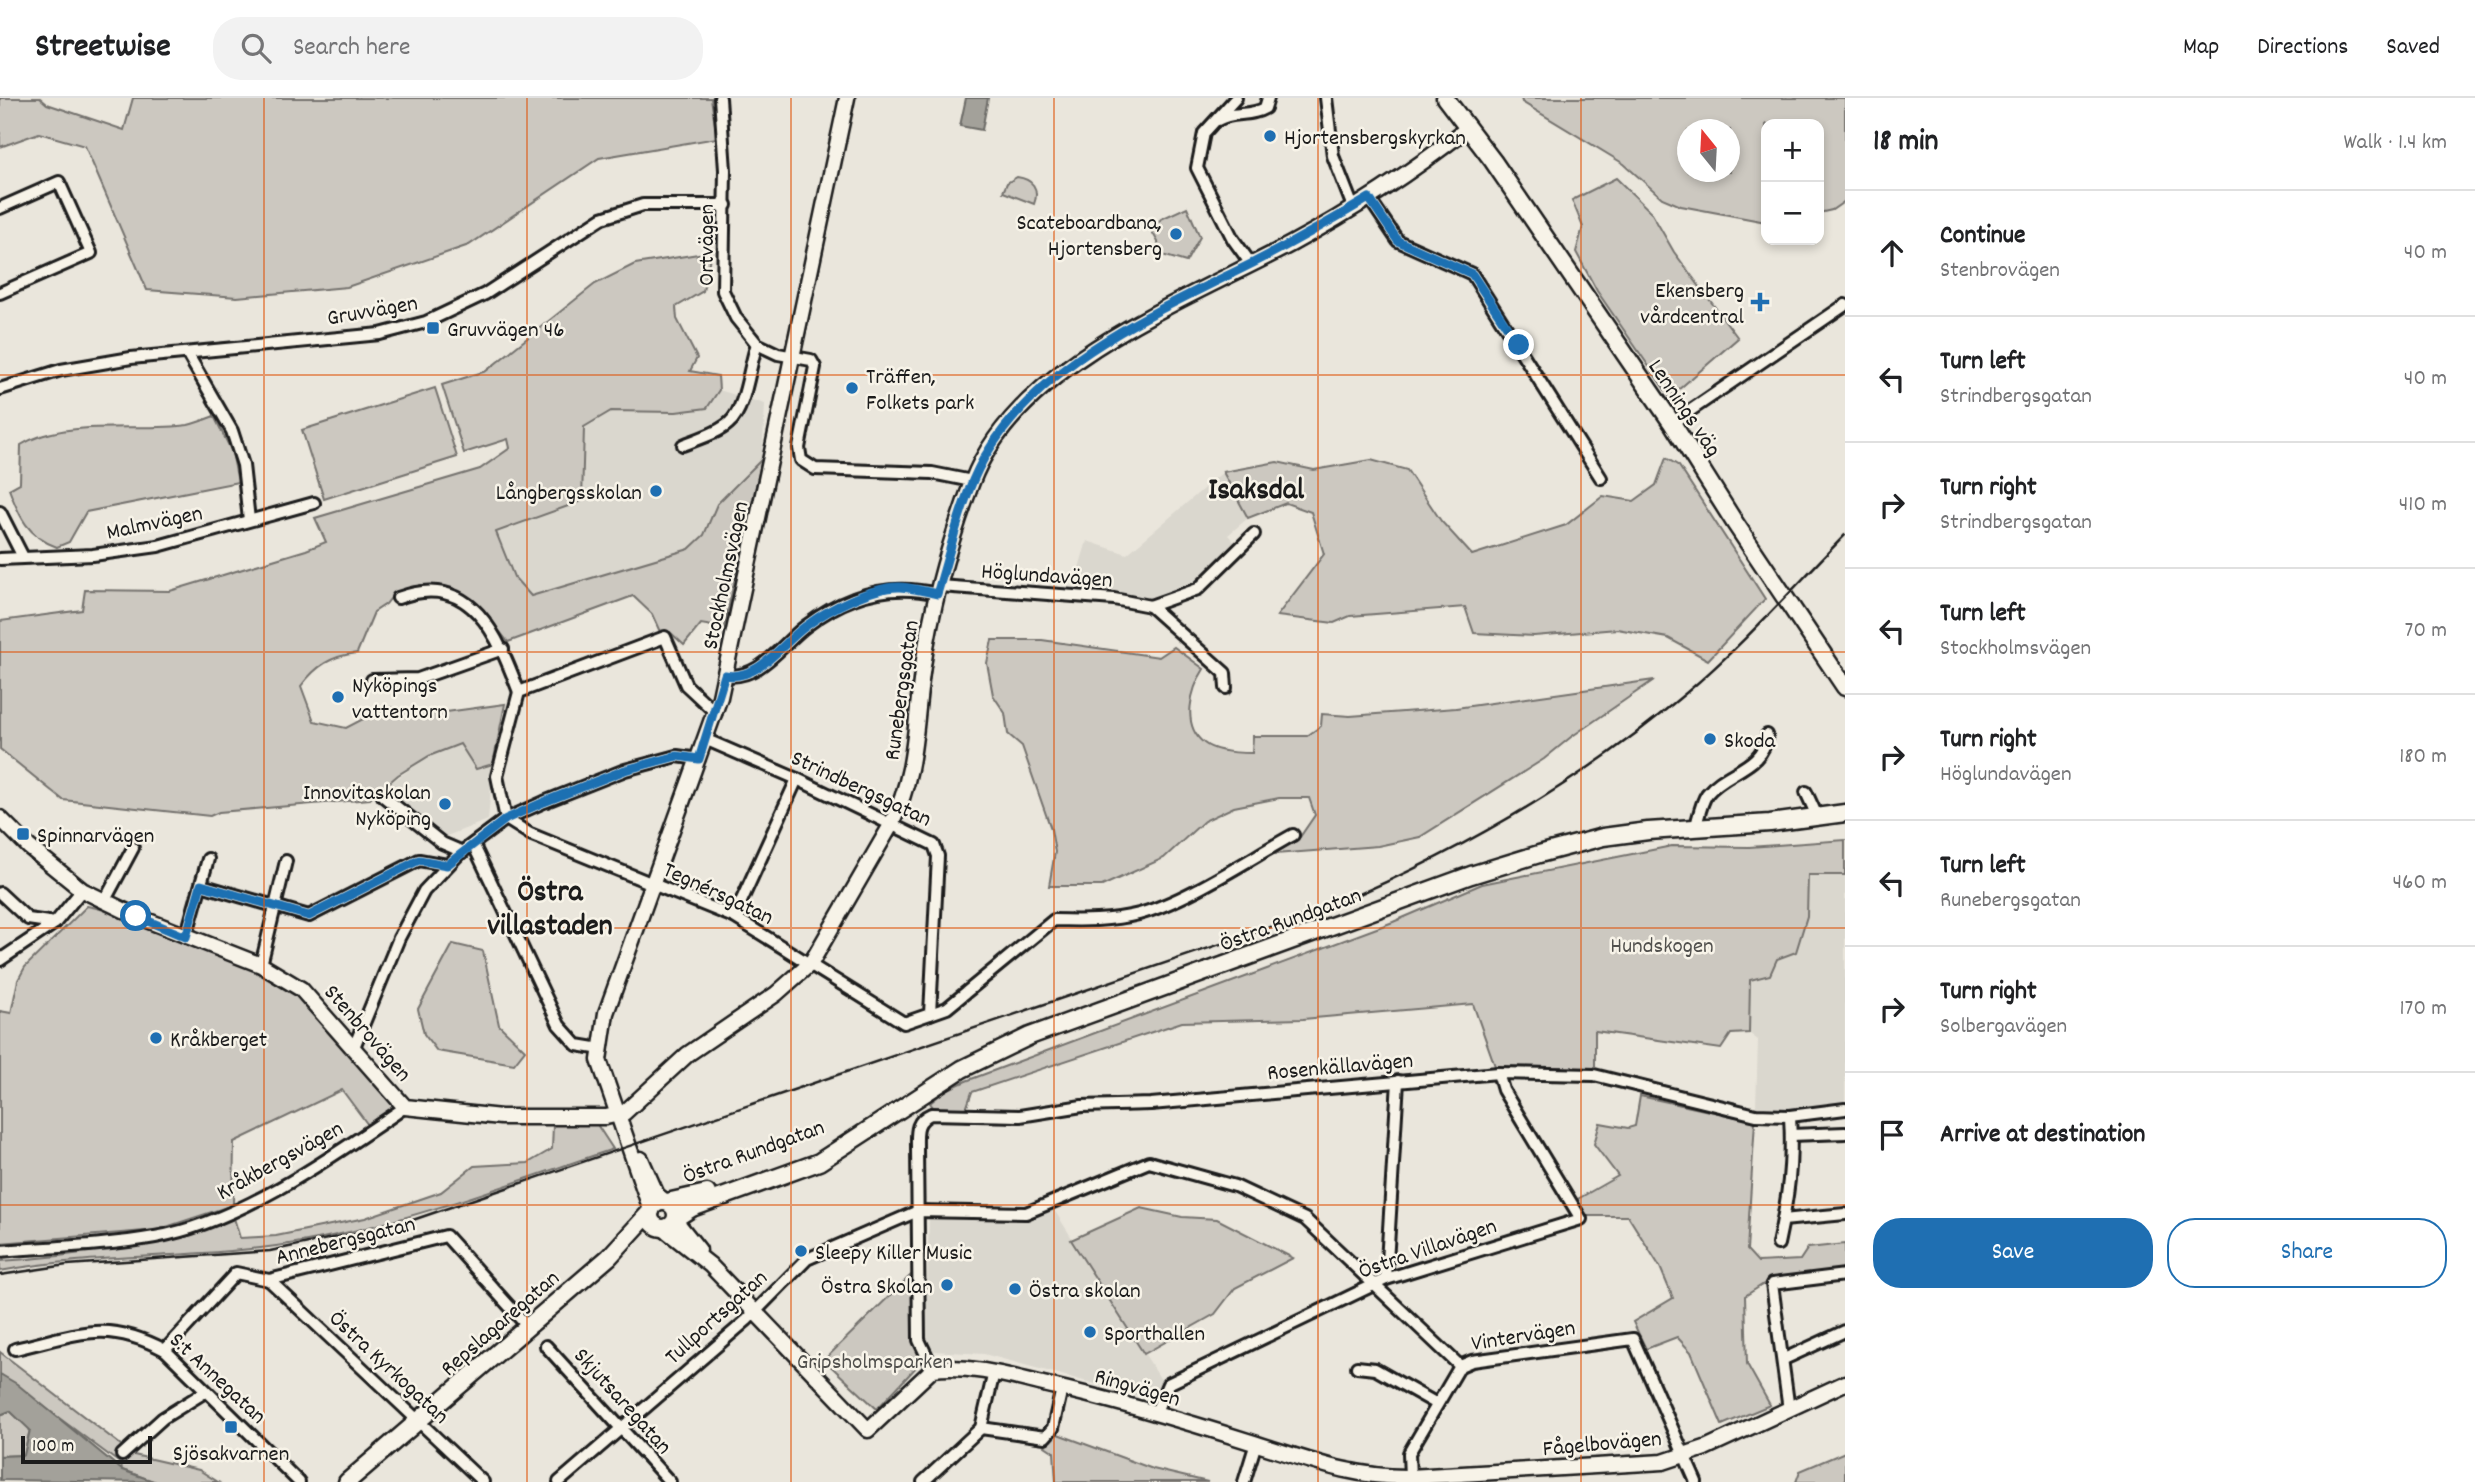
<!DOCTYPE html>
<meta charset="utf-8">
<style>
body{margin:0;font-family:Dekko,sans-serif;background:#f2f2f2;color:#202124}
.controls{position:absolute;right:21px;top:21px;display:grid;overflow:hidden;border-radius:14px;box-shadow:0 4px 10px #0003}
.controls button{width:63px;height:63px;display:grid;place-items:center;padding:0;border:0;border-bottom:2px solid #e0e0e0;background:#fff;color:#202124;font:35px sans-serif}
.compass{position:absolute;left:1677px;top:21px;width:63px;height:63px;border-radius:50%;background:#fff;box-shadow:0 4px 10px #0003;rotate:342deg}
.scale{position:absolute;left:21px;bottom:18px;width:131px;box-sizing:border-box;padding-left:7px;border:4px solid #1c1c1c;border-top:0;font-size:19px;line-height:24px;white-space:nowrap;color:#1c1c1c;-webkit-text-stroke:5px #f7f3e8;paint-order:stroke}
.stop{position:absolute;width:21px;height:21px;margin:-16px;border:5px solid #1f6fb2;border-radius:50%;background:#fff}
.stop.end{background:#1f6fb2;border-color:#fff;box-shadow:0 2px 7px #0008}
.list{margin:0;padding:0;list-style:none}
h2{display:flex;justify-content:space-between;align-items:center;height:91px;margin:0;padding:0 28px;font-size:30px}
h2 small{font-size:23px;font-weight:400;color:#757577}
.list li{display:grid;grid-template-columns:46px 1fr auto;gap:21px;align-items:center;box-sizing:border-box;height:126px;padding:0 28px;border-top:2px solid #e0e0e0}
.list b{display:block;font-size:26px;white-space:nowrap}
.list p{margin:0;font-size:23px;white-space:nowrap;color:#757577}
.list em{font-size:23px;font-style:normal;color:#757577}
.actions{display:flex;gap:14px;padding:21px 28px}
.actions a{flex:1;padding:16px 0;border:2px solid #1f6fb2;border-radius:28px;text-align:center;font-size:24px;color:#1f6fb2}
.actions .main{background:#1f6fb2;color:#fff}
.icon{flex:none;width:38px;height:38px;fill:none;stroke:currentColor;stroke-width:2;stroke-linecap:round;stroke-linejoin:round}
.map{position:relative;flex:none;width:1845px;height:1384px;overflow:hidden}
header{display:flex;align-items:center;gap:42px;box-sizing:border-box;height:98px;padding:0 35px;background:#fff;border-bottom:2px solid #e0e0e0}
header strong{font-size:33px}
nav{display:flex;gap:38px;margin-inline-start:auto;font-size:24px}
.search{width:490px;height:63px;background:#f2f2f2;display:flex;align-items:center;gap:18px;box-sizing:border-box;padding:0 24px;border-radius:28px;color:#757577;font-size:26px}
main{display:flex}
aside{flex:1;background:#fff}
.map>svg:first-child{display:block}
.built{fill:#dad7ce}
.green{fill:#ccc8c0;stroke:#74726e;stroke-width:2;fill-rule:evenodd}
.water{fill:#a3a19a;stroke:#6d6c68;stroke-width:2}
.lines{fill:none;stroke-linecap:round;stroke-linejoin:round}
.minor-casing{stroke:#1c1c1c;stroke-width:16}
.tertiary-casing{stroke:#1c1c1c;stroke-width:19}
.secondary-casing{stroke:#1c1c1c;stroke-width:21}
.minor{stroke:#f7f3e8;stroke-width:10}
.tertiary{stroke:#f7f3e8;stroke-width:14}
.secondary{stroke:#f7f3e8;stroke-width:16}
.rail{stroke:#1c1c1c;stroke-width:2.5}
.route{stroke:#1f6fb2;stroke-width:9}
.grid{fill:none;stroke:#de560d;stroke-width:2;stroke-opacity:0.55}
.poi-dot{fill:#1f6fb2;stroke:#f7f3e8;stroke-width:2.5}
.labels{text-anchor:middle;stroke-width:5;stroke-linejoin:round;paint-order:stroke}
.poi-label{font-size:23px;fill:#1c1c1c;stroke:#f7f3e8;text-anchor:start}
.street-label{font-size:23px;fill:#1c1c1c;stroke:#f7f3e8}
.park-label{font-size:23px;fill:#51504d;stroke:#f7f3e8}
.district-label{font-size:30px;font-weight:bold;fill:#1c1c1c;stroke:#f7f3e8}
</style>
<header>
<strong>Streetwise</strong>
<div class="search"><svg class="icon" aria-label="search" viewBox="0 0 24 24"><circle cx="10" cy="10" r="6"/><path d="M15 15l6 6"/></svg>Search here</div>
<nav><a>Map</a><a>Directions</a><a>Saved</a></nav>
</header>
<main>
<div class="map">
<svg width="1845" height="1384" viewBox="0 0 1845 1384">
<rect width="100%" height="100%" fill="#eae6dc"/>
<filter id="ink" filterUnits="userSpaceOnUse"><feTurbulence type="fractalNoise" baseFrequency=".0143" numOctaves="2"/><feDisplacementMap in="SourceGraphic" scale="14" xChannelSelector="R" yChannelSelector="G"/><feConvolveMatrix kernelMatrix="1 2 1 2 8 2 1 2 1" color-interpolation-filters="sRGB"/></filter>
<g filter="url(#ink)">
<!-- built -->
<g class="built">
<path d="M719 292 765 306 762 361 717 406 704 437 689 451 532 498 514 479 496 433 582 403 584 329 611 313 676 314 707 310Z"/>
<path d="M1223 374 1248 420 1228 437 1239 449 1195 489 1175 497 1147 502 1073 490 1087 443 1127 456Z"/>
<path d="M461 646 476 670 493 666 488 722 444 739 382 691 429 658Z"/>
<path d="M1808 777H1845V1004L1783 1011 1756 1009 1758 942 1749 935 1750 881 1777 861 1807 818Z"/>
<path d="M1053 1110 1163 1285 1155 1302 984 1256 933 1253 926 1240 929 1120 1025 1121Z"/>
</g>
<!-- green -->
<g class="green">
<path d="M0 0H40L47 6 124 32 133 0H711L717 40 599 60 469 147 347 189 237 199 147 192 85 48 39 35 0 49Z"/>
<path d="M1521 0H1845V103L1832 112 1819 115V26H1766V124L1681 108 1662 100 1624 66 1522 4ZM1688 32H1730V74H1688Z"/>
<path d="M1017 79C1032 81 1040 90 1034 106L1003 94 1007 85Z"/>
<path d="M1616 80 1651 114 1674 154 1738 240 1670 299 1597 193 1576 154 1583 129 1572 102Z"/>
<path d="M1187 109 1200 139 1186 164 1159 156 1158 144 1151 132 1161 121Z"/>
<path d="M711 154 703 193 676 209 677 221 697 260 690 273 718 278 719 292 707 310 676 314 611 313 584 329 582 403 496 434 514 479 531 498 689 451 704 437 717 406 762 361 724 530 701 526 684 547 670 534H660L652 516 633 498 508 544 479 507 436 487H421L394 496 386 506 374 514 357 555C331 558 316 568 301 588L314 623 346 630 386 609 439 615 505 606 493 666 476 671 460 646 429 658 398 677 370 701 219 714 210 718 63 702 0 651V523L82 512 85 492 170 493 306 452 326 444 315 420 480 371 510 350 508 341 464 355 442 287 486 273 595 186 635 166Z"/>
<path d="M435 290 457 359 324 401 302 332Z"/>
<path d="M214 318 232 354 238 384 86 414 69 444 57 449C28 439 19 418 9 391L20 385 21 347C64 320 140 334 188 327 197 325 206 321 214 318Z"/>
<path d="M1666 360 1679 368 1765 501 1708 562 1668 540 1617 531 1534 538 1474 535 1465 509 1350 518 1334 525 1277 518 1324 456 1311 414 1286 405 1248 420 1223 374 1277 364 1314 372 1371 362 1407 372 1441 423 1472 457 1566 427 1603 398 1634 403 1656 387Z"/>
<path d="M992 542H1042L1159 559 1174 549 1204 571C1191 591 1181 627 1204 645 1215 654 1238 655 1252 655L1253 638H1307L1321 628 1322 616 1350 618 1456 610 1654 582 1571 639 1544 661 1420 739 1378 748 1275 756 1300 739 1315 717 1309 700H1279L1234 709 1204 723 1164 760 1102 788H1049L1055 754 1051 731 1022 648 1008 636 1005 615 993 597 987 565Z"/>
<path d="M1845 742V777H1808L1807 818 1796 854 1777 861 1770 877 1750 882 1749 935 1731 936 1721 951 1595 933V970L1495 968 1473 906 1303 921 1182 924 972 994 965 1014 939 1017 930 1005 946 992 966 983 1393 824 1482 786 1672 748 1749 749Z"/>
<path d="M87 808C118 813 147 830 177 842 205 854 236 859 263 874 318 904 353 963 394 1009L368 1027 342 992 234 1044 233 1107 157 1132 0 1145V913L11 915 18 882 25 869Z"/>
<path d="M453 846 483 853 499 927 525 952 514 966 437 953 424 936 418 911Z"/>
<path d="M1640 998 1755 1023 1747 1152 1758 1164 1800 1162 1808 1150 1845 1146V1173L1773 1180 1745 1198 1747 1266 1770 1307 1722 1327 1691 1254 1677 1239 1646 1251 1633 1224 1673 1200 1660 1169 1628 1118H1586L1576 1102 1618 1078 1594 1046 1600 1025 1628 1030 1635 1028Z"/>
<path d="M596 1025 613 1051C512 1085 412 1123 307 1143 206 1162 101 1154 0 1173V1163C86 1158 152 1145 234 1120L240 1140 276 1138 365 1120 441 1094 474 1068 528 1065 552 1051 553 1027Z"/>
<path d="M1141 1110 1182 1119 1217 1121 1293 1160 1235 1190 1215 1216 1144 1256 1071 1142Z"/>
<path d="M911 1177 914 1244 921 1264 877 1311 824 1262Z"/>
<path d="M0 1254 134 1357 199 1372 218 1384H156L122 1372 121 1366 0 1276Z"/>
<path d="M10 1313 30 1331 24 1357 0 1358V1317Z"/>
<path d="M1055 1335 1153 1371 1208 1384H1056L1054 1354 1045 1348Z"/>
<path d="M1845 1354V1384H1796L1800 1373Z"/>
</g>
<!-- water -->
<g class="water">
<path d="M966 0H988L982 32 960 28Z"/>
<path d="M0 1276 17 1286 122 1372 156 1384 0 1382V1358L24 1357 30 1332 10 1313 0 1317Z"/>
</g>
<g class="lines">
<!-- minor casing -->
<g class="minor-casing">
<g id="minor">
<path d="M720 0 725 72 723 193 736 220 757 246 778 256 811 262 815 269 799 350 801 362 815 371 932 375 972 383"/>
<path d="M1236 0 1204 35 1197 70 1233 141 1251 166"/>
<path d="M1326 0 1333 58 1353 109"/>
<path d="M1218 22C1231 13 1250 19 1265 10L1268 0"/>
<path d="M1369 100 1398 143 1472 176 1601 380"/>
<path d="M0 110 59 84 91 155 0 195"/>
<path d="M187 255 232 333 243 367 249 422"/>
<path d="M0 291 61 272 131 260 380 236 426 224 485 196 602 120 643 107H726"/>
<path d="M1672 325 1845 207"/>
<path d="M683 347C697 341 717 336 729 325 746 311 749 268 757 246"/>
<path d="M0 414 23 459"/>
<path d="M0 461 93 457 158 448 314 405"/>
<path d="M940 488 1114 501 1150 508 1198 491 1254 436"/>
<path d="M398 500C472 472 498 539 519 594"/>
<path d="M1150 508 1225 575 1226 590"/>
<path d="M725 577C759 583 782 546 806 528 845 498 889 484 937 496"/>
<path d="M372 582 418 581 503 551"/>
<path d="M707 642 797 681 934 747 938 758 930 916 904 925 734 819 530 736 506 721 497 678 519 594 665 539 686 587 716 615"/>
<path d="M1806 694 1817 718"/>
<path d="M383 698 442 745 463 754"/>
<path d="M1696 728C1699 717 1701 705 1707 696 1726 672 1763 671 1767 637"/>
<path d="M474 748 559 927 577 947 601 951"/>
<path d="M201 787 309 818 419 762 447 767"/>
<path d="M0 795 28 821 55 825"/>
<path d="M104 804 133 750"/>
<path d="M734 819 797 681"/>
<path d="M186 839 208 761"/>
<path d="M0 862 55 825 82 792"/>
<path d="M261 867 286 763"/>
<path d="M930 916 947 910 1054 822C1083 823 1111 823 1139 816 1187 803 1249 761 1293 737"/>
<path d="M354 949 399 840 424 793 459 756 506 721 544 704 625 672 677 658 699 661"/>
<path d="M1791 1037 1845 1035"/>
<path d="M1783 1122 1845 1116"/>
<path d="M1778 1146C1788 1100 1793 1066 1790 1018"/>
<path d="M0 1153C51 1149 104 1148 155 1139 239 1125 335 1057 405 1009"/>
<path d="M1386 1181 1398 983"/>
<path d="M269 1182 483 1384"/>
<path d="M546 1248 670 1384"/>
<path d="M15 1251C77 1237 104 1220 165 1252L299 1384"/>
<path d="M165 1252 236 1175 269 1182 446 1138 528 1229"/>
<path d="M1784 1261 1845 1233"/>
<path d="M1357 1269 1375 1271 1437 1306"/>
<path d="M933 1271 919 1242 917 1050C917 1034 915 1023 931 1016L1020 1018 1082 1008 1151 1006 1498 975 1594 977 1756 1017 1790 1018 1845 1011"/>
<path d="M1789 1312 1772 1186 1845 1177"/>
<path d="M1155 1316 1168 1286 1386 1181 1581 1121 1503 992 1498 975"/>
<path d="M981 1330 1045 1339 1053 1330 1062 1290"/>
<path d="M122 1357 163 1320 205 1294"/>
<path d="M1410 1379 1409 1355 1460 1268 1472 1263 1633 1241 1696 1384"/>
<path d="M559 1384 747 1222 807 1161 918 1113 1026 1115 1149 1064 1235 1088 1305 1121 1460 1268"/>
<path d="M923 1384 981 1330 994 1274"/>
<path d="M1244 1384 1256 1345"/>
</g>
</g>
<!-- tertiary casing -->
<g class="tertiary-casing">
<g id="tertiary">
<path d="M0 720 29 749 82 792 136 818 261 867 301 891 405 1009 501 1019H606L624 1015 688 956 776 896 811 865 891 727C918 671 914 627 923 568 932 507 950 442 972 384 1016 266 1188 201 1291 146 1352 113 1413 73 1468 30"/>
<path d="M641 1061 657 1097 666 1104"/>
<path d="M651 1112 599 962 606 915 720 599 847 0"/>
<path d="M675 1122 699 1152"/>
<path d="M663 1130 710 1167 868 1332 933 1271C971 1267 1006 1277 1043 1286 1114 1302 1185 1323 1254 1345 1306 1361 1354 1380 1410 1379L1663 1364 1705 1350 1845 1285"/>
</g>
</g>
<!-- secondary casing -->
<g class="secondary-casing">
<g id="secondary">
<path d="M1445 0 1493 63 1672 325 1735 425 1845 589"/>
<path d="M667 1104 707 1095"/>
<circle cx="663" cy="1117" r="13"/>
<path d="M676 1120 692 1110 819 1064 962 971 1030 938 1471 777 1539 756 1603 739 1648 733 1770 725 1845 715"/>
<path d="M347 1384 609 1159 651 1113"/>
</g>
</g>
<!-- minor -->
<use href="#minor" class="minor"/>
<!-- tertiary -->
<use href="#tertiary" class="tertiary"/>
<!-- secondary -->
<use href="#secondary" class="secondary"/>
<!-- rail -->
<path class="rail" d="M0 1177 67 1167 270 1153 404 1125 1332 808C1460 754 1580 685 1686 595 1743 547 1793 490 1845 437"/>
</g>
</g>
<g class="lines" filter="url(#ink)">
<!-- route -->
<path class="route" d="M136 818 186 839 201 787 309 818 419 762 447 767 506 721 544 704 625 672 677 658 699 661 725 577C759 583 781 546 806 528 827 512 873 488 900 489 913 490 925 493 937 496 951 451 961 401 984 360 1040 263 1157 213 1253 165 1292 145 1331 123 1369 100L1398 143 1472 176 1519 247"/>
</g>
<!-- grid -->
<path class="grid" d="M264 0V1384M527 0V1384M791 0V1384M1054 0V1384M1318 0V1384M1581 0V1384M0 277H1845M0 554H1845M0 830H1845M0 1107H1845"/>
<!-- markers -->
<g class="poi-dot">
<circle cx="1270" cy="38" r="7"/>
<circle cx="1176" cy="136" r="7"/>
<path d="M1756.5 193.5h7v7h7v7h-7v7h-7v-7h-7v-7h7z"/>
<rect x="426" y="223" width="14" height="14" rx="3.5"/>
<circle cx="852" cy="290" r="7"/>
<circle cx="656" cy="393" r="7"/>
<circle cx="338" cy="599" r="7"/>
<circle cx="1710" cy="641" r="7"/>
<circle cx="445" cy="706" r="7"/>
<rect x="16" y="729" width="14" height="14" rx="3.5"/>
<circle cx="156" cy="940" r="7"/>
<circle cx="801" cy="1153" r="7"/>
<circle cx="947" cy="1187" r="7"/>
<circle cx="1015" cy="1191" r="7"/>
<circle cx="1090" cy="1234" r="7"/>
<rect x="224" y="1322" width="14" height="14" rx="3.5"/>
</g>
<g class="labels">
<!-- poi labels -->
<g class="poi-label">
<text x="1284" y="46">Hjortensbergskyrkan</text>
<text x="1162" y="131" text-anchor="end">Scateboardbana,<tspan x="1162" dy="26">Hjortensberg</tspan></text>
<text x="1744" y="199" text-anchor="end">Ekensberg<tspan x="1744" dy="26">vårdcentral</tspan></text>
<text x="447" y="238">Gruvvägen 46</text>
<text x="866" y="285">Träffen,<tspan x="866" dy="26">Folkets park</tspan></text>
<text x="642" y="401" text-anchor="end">Långbergsskolan</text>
<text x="352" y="594">Nyköpings<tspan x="352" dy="26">vattentorn</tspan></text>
<text x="1724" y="649">Skoda</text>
<text x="431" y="701" text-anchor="end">Innovitaskolan<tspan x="431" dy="26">Nyköping</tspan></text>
<text x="37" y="744">Spinnarvägen</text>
<text x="170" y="948">Kråkberget</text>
<text x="815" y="1161">Sleepy Killer Music</text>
<text x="933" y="1195" text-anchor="end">Östra Skolan</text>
<text x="1029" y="1199">Östra skolan</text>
<text x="1104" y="1242">Sporthallen</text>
<text x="231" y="1362" text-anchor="middle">Sjösakvarnen</text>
</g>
<!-- street labels -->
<g class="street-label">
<text transform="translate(705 147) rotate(-90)" y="8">Ortvägen</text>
<text transform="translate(372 211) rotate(-10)" y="8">Gruvvägen</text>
<text transform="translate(1686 309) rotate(56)" y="8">Lennings väg</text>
<text transform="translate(154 423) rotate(-12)" y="8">Malmvägen</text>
<text transform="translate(1047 476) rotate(4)" y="8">Höglundavägen</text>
<text transform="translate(724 477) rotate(-78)" y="8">Stockholmsvägen</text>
<text transform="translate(900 592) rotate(-82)" y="8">Runebergsgatan</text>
<text transform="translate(862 689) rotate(25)" y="8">Strindbergsgatan</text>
<text transform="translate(719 794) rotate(25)" y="8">Tegnérsgatan</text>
<text transform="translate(1290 820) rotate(-20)" y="8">Östra Rundgatan</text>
<text transform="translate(369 934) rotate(49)" y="8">Stenbrovägen</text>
<text transform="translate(1340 967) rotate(-5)" y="8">Rosenkällavägen</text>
<text transform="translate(753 1052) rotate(-20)" y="8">Östra Rundgatan</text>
<text transform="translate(279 1061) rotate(-29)" y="8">Kråkbergsvägen</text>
<text transform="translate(345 1141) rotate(-14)" y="8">Annebergsgatan</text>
<text transform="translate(1427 1149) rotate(-19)" y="8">Östra Villavägen</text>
<text transform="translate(715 1218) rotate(-42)" y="8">Tullportsgatan</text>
<text transform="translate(499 1224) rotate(-41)" y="8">Repslagaregatan</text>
<text transform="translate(1523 1236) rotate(-9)" y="8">Vintervägen</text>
<text transform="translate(390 1268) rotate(43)" y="8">Östra Kyrkogatan</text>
<text transform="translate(219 1279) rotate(43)" y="8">S:t Annegatan</text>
<text transform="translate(1138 1288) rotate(16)" y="8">Ringvägen</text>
<text transform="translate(624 1302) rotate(48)" y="8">Skjutsaregatan</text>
<text transform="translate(1602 1344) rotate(-5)" y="8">Fågelbovägen</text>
</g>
<!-- park labels -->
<g class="park-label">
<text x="1662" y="854">Hundskogen</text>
<text x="875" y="1270">Gripsholmsparken</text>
</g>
<!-- district labels -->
<g class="district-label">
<text x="1256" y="400">Isaksdal</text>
<text x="550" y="802">Östra<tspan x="550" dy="34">villastaden</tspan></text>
</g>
</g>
</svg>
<div class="controls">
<button>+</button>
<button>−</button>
</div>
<svg class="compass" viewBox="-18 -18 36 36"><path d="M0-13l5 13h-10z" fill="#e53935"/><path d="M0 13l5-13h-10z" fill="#757577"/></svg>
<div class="scale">100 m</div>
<div class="stop" style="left:136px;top:818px"></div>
<div class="stop end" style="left:1519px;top:247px"></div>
</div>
<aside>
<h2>18 min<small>Walk · 1.4 km</small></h2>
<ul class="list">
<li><svg class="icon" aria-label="ahead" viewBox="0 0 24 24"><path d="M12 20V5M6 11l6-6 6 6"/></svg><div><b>Continue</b><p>Stenbrovägen</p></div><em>40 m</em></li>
<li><svg class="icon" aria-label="left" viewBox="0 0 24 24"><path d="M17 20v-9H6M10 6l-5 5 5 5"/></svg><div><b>Turn left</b><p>Strindbergsgatan</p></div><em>40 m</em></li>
<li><svg class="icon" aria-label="right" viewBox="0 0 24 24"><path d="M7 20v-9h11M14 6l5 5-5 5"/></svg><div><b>Turn right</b><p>Strindbergsgatan</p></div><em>410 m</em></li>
<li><svg class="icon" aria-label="left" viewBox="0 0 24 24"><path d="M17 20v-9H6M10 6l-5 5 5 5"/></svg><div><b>Turn left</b><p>Stockholmsvägen</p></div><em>70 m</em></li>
<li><svg class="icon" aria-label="right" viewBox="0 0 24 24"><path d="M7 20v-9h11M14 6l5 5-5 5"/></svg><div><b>Turn right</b><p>Höglundavägen</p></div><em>180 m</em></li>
<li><svg class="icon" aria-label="left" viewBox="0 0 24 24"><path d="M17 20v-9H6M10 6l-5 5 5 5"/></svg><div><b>Turn left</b><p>Runebergsgatan</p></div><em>460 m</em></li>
<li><svg class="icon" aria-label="right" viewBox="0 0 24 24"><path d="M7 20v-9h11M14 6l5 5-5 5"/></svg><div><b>Turn right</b><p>Solbergavägen</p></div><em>170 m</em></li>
<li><svg class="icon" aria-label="arrive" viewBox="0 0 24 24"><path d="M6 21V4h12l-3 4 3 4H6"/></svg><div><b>Arrive at destination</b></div></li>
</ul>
<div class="actions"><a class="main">Save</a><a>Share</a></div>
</aside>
</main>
